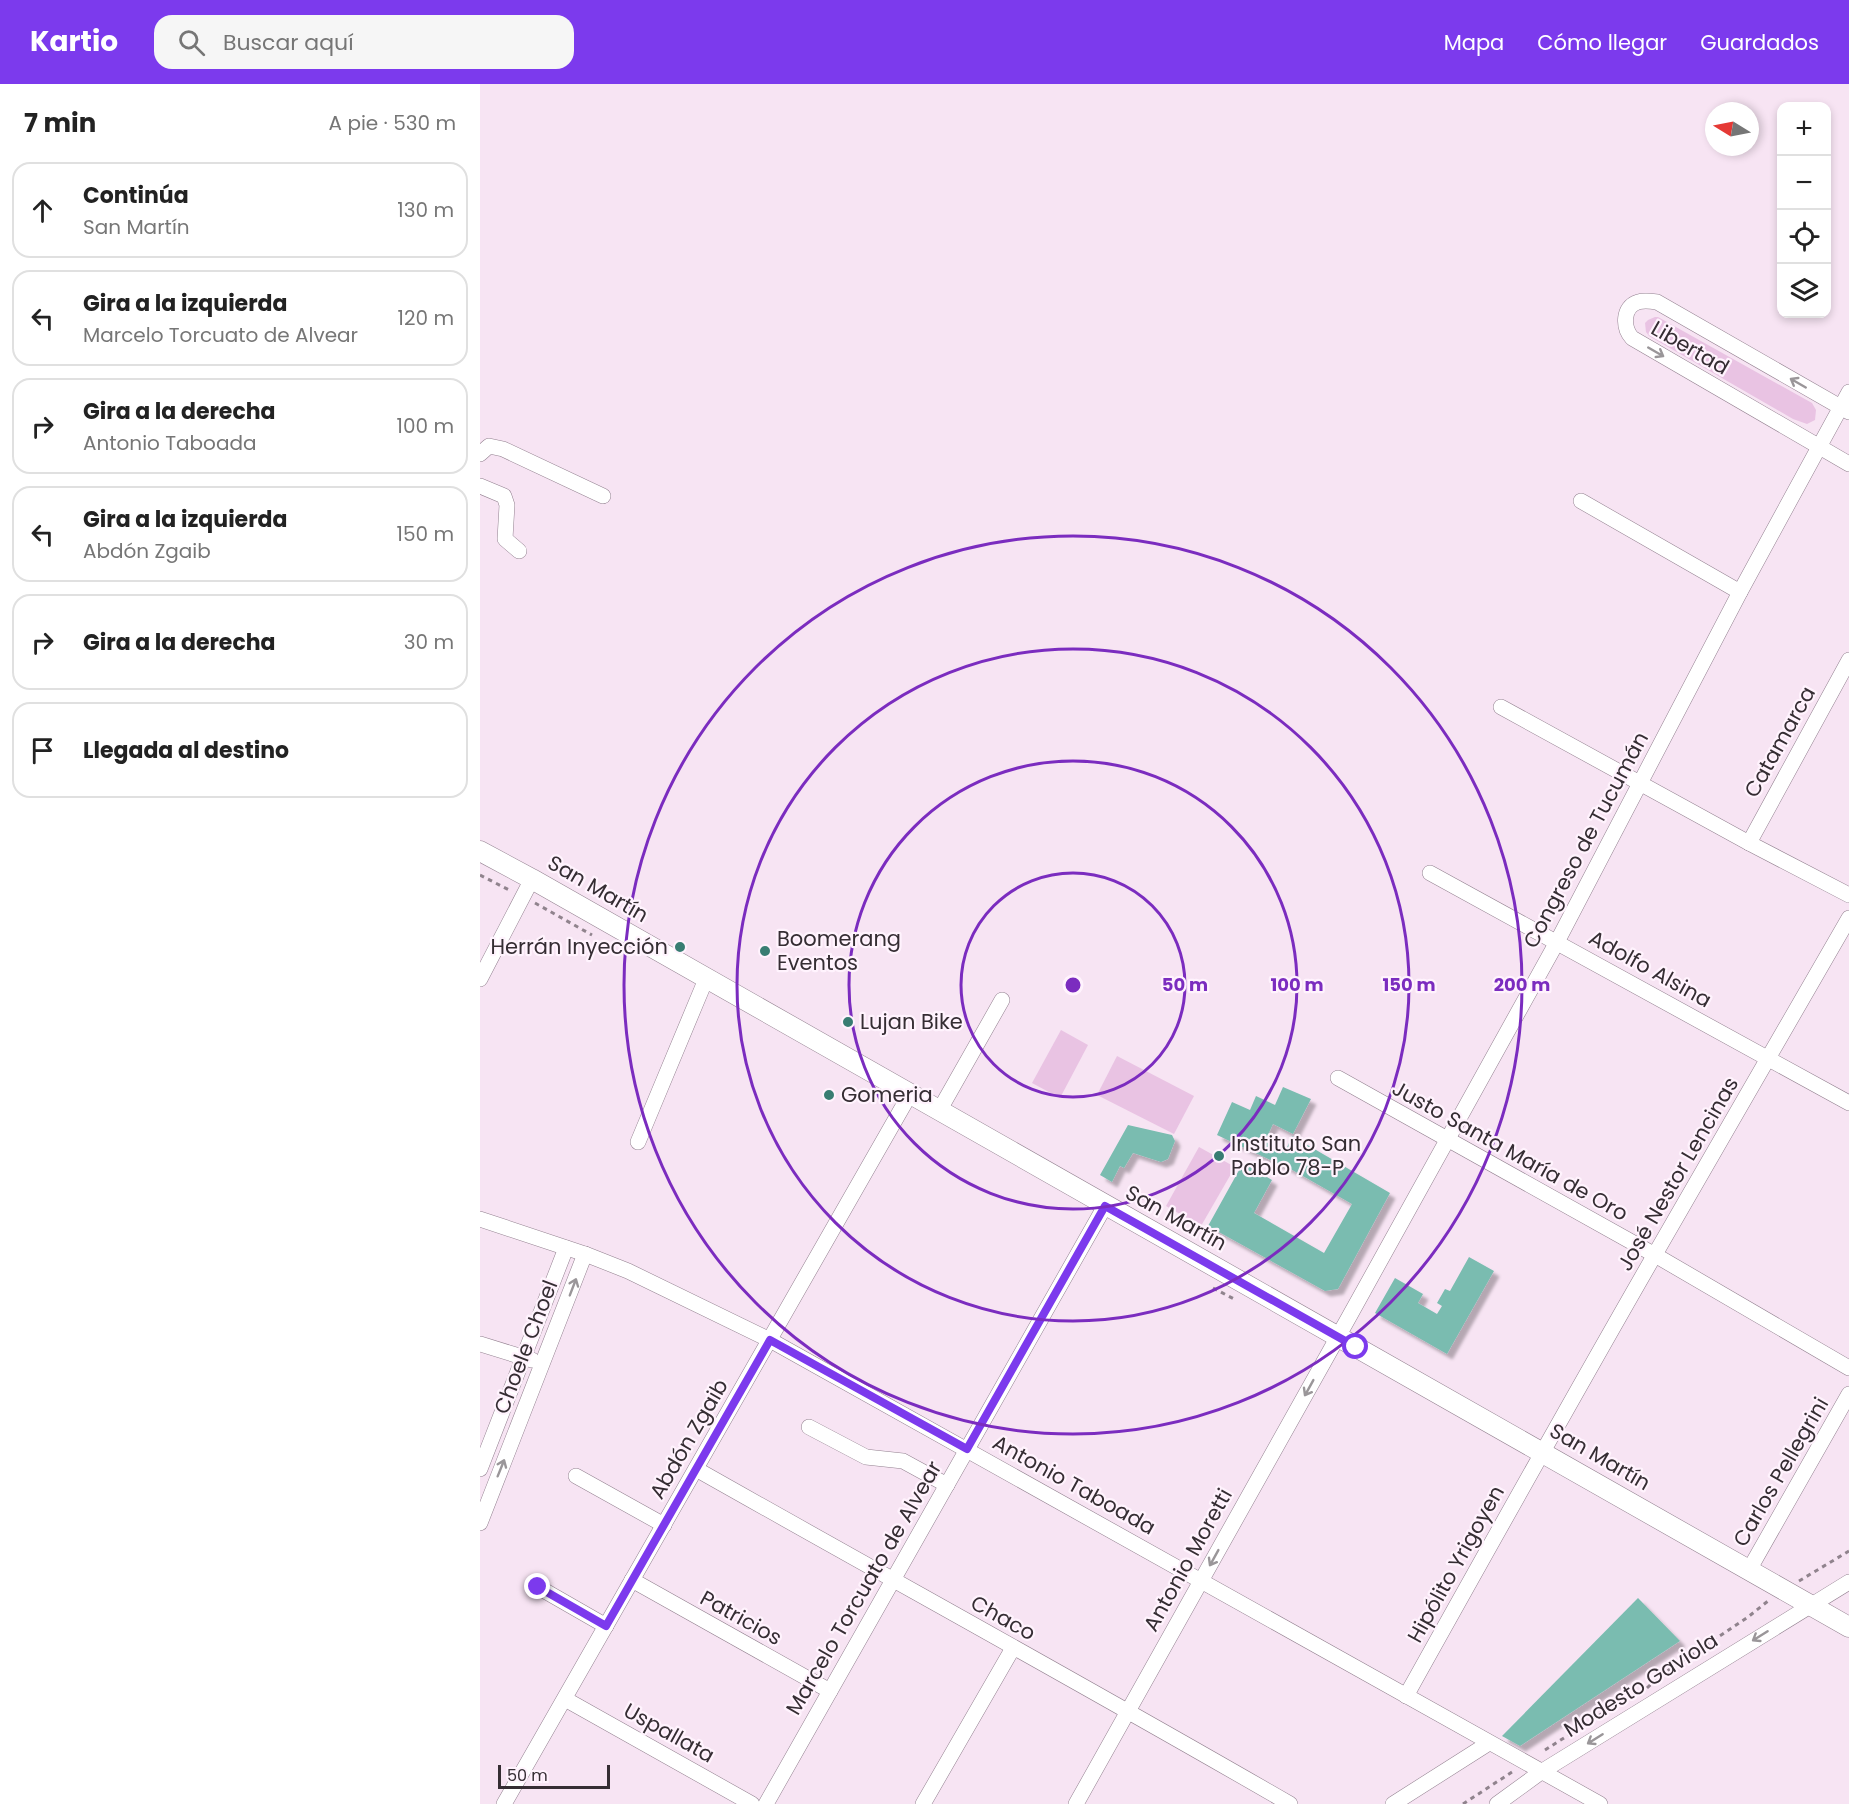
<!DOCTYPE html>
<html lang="es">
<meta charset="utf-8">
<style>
body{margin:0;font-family:Poppins,sans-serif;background:#f6f6f6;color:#222}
.controls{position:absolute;right:18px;top:18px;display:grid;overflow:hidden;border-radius:12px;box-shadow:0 3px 9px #0003}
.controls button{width:54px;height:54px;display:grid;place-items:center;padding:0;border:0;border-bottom:2px solid #e0e0e0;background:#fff;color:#222;font:30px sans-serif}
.compass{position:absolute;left:1225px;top:18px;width:54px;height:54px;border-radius:50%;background:#fff;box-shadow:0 3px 9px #0003;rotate:280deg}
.scale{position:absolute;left:18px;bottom:15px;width:112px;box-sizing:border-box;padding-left:6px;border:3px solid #352d33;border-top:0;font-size:16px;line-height:21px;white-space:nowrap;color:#352d33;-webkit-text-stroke:4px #fff3fd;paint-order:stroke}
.stop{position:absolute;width:18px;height:18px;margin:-14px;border:4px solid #7c3aed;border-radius:50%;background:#fff}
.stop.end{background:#7c3aed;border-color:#fff;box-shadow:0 2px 6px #0008}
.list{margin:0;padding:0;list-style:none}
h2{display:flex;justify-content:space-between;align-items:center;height:78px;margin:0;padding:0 24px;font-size:26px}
h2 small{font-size:20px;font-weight:400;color:#767676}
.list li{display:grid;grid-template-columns:39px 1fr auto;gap:18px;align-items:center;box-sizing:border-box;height:96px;margin:0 12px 12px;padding:0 12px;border:2px solid #e0e0e0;border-radius:18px}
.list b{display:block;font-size:22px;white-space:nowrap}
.list p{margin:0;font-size:20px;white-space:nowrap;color:#767676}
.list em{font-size:20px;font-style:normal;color:#767676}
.icon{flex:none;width:33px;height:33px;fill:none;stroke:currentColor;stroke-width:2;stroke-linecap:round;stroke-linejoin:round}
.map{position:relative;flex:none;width:1369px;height:1720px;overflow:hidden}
header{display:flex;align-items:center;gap:36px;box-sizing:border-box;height:84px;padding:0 30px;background:#7c3aed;color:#fff}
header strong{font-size:28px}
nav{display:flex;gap:33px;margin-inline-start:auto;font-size:21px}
.search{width:420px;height:54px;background:#f6f6f6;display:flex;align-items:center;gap:15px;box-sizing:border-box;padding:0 21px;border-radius:18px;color:#767676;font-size:22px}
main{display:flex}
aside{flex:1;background:#fff}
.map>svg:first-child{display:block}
.green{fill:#e9c3e3}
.building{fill:#7abcb0;filter:url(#shadow)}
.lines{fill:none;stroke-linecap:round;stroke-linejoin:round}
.minor-casing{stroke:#938190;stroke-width:16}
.major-casing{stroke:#938190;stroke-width:21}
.path{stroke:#90838d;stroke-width:3;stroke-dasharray:4.5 4.5;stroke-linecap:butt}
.minor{stroke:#fff;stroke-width:15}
.major{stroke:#fff;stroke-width:20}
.oneway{stroke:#9a9699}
.route{stroke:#7c3aed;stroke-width:8}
.ring{fill:none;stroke:#7b2cbf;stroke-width:3}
.poi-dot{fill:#387d72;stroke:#fff3fd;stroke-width:2}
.labels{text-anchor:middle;stroke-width:4.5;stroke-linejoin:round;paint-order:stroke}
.street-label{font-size:21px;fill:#352d33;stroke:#fff3fd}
.poi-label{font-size:21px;fill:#352d33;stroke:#fff3fd;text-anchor:start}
.centre{fill:#7b2cbf;stroke:#fff3fd;stroke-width:3}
.ring-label{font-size:18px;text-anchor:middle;font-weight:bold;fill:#7b2cbf;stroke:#fff3fd;stroke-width:4.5;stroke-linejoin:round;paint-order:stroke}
</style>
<header>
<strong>Kartio</strong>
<div class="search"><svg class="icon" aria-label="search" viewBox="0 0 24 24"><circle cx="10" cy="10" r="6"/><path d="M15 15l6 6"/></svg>Buscar aquí</div>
<nav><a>Mapa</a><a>Cómo llegar</a><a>Guardados</a></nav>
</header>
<main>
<aside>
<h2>7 min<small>A pie · 530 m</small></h2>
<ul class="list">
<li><svg class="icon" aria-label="ahead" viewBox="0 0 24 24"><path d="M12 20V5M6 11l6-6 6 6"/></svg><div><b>Continúa</b><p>San Martín</p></div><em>130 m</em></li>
<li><svg class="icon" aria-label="left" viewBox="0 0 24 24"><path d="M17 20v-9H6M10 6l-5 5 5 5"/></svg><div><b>Gira a la izquierda</b><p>Marcelo Torcuato de Alvear</p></div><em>120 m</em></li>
<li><svg class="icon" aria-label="right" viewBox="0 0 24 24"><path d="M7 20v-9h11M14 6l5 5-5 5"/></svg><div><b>Gira a la derecha</b><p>Antonio Taboada</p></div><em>100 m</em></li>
<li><svg class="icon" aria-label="left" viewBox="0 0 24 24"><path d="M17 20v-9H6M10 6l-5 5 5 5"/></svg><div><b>Gira a la izquierda</b><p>Abdón Zgaib</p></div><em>150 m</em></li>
<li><svg class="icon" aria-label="right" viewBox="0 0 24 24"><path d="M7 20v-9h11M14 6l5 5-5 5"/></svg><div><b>Gira a la derecha</b></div><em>30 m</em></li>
<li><svg class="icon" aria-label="arrive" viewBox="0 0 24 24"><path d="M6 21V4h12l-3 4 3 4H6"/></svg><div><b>Llegada al destino</b></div></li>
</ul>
</aside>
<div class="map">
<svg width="1369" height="1720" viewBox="0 0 1369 1720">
<defs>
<filter id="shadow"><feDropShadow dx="5.5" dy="5.5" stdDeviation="1.5" flood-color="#0004"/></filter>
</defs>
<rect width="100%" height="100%" fill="#f7e4f3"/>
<!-- green -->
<g class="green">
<path d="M1175 233H1178L1332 319 1336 326 1335 336 1327 340 1313 335 1169 252 1166 248 1165 239 1168 236Z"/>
<path d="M581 946 608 961 580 1014 552 999Z"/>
<path d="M637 972 714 1012 694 1050 617 1011Z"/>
<path d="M719 1063 755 1083 721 1142 686 1122Z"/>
</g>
<!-- building -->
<g class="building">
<path d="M803 1003 831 1015 813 1050 793 1040 785 1057 805 1068 812 1052 910 1109 858 1205 845 1207 728 1142 763 1079 792 1096 774 1129 844 1169 872 1120 800 1079 799 1080 737 1051 752 1018 770 1026 776 1012 795 1021Z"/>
<path d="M648 1041 692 1051 695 1057 688 1075 681 1078 653 1069 644 1084 640 1082 632 1098 620 1091Z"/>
<path d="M989 1173 1014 1187 967 1270 895 1229 915 1194 943 1210 938 1219 957 1230 962 1222 957 1219 965 1205 970 1207Z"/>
<path d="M1158 1514 1200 1557 1040 1662 1022 1652Z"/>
</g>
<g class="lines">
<!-- minor casing -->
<g class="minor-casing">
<g id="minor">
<path d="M1369 328 1177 218C1171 217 1164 216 1158 218 1142 223 1143 244 1152 254L1369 380"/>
<path d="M0 370 9 362 23 365 123 412"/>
<path d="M0 402 24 412 27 421 25 455 39 467"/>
<path d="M1101 417 1260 508"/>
<path d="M1021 623 1269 759 1369 811"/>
<path d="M1269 759 1369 576"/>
<path d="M950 789 1369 1019"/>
<path d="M0 895 52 795"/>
<path d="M858 994 1175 1171 1369 1284"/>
<path d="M459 1027 522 916"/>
<path d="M158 1058 226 895"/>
<path d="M0 1135 105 1170 148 1187 290 1256 1120 1720"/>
<path d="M0 1260 52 1276"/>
<path d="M329 1343 386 1373 423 1377 467 1401"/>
<path d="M0 1385 86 1164"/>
<path d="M216 1385C414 1497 613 1606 810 1720"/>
<path d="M96 1392 184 1441"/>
<path d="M0 1439 105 1170"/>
<path d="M1269 1486 1369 1310"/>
<path d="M152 1496 350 1607"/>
<path d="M58 1503 126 1542"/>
<path d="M926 1612C1008 1465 1090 1318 1174 1172 1239 1059 1305 947 1369 834"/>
<path d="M85 1615 272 1720"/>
<path d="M24 1720 430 1010"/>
<path d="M286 1720 625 1122"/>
<path d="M443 1720 533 1564"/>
<path d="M596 1720 869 1233 1077 858 1260 508 1369 308"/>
<path d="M913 1720 1009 1659"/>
<path d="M1017 1720 1061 1688 1369 1498"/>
</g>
</g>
<!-- major casing -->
<g class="major-casing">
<path id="major" d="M0 767 52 795 1369 1543"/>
</g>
<!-- path -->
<g class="path">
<path d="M0 791 31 807"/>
<path d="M55 819 112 851"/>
<path d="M733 1204 754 1215"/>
<path d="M1319 1497 1369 1467"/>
<path d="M1167 1604 1180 1592 1268 1533 1288 1517"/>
<path d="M1065 1666 1148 1613 1159 1609"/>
<path d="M983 1720 1032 1688"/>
</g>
<!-- minor -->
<use href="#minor" class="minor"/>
<!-- major -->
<use href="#major" class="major"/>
</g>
<!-- one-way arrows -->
<defs><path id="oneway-shaft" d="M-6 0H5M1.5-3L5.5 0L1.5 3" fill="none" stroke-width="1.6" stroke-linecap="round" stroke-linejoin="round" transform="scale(1.5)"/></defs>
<g class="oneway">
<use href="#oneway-shaft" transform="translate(1176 268) rotate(30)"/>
<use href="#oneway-shaft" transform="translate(1318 299) rotate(-150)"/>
<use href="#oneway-shaft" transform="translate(93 1203) rotate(-69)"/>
<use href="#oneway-shaft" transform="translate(829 1304) rotate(119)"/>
<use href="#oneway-shaft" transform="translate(21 1384) rotate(-68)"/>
<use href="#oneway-shaft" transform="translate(734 1474) rotate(119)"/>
<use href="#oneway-shaft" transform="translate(1280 1552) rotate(148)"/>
<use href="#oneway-shaft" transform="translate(1115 1655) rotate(148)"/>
</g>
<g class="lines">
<!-- route -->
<path class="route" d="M58 1503 126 1542 290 1256 487 1365 625 1122 876 1263"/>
</g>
<!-- distance rings -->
<g class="ring">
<circle cx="593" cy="901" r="112"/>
<circle cx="593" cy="901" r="224"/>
<circle cx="593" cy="901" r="336"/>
<circle cx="593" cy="901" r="449"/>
</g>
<!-- markers -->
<g class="poi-dot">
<circle cx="200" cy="863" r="6"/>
<circle cx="285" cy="867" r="6"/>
<circle cx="368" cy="938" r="6"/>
<circle cx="349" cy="1011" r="6"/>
<circle cx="739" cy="1072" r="6"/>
</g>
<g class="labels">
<!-- street labels -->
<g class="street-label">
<text transform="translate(1210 264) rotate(30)" y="7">Libertad</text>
<text transform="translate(1300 658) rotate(-61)" y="7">Catamarca</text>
<text transform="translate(1106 756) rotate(-62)" y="7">Congreso de Tucumán</text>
<text transform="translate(118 805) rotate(30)" y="7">San Martín</text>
<text transform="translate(1170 885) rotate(29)" y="7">Adolfo Alsina</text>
<text transform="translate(1030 1067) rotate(29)" y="7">Justo Santa María de Oro</text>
<text transform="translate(1198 1090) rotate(-60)" y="7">José Nestor Lencinas</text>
<text transform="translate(696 1134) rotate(29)" y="7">San Martín</text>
<text transform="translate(46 1263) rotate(-69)" y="7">Choele Choel</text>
<text transform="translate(209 1355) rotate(-60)" y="7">Abdón Zgaib</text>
<text transform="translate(1120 1373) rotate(30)" y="7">San Martín</text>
<text transform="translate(1301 1388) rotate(-60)" y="7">Carlos Pellegrini</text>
<text transform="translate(594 1401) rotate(29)" y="7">Antonio Taboada</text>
<text transform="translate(708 1476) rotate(-61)" y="7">Antonio Moretti</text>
<text transform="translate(976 1480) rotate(-61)" y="7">Hipólito Yrigoyen</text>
<text transform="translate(384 1504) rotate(-60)" y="7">Marcelo Torcuato de Alvear</text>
<text transform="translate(261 1534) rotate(29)" y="7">Patricios</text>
<text transform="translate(523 1534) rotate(29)" y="7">Chaco</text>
<text transform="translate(1161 1601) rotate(-32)" y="7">Modesto Gaviola</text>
<text transform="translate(189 1649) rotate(29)" y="7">Uspallata</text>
</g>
<!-- poi labels -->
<g class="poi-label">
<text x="297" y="862">Boomerang<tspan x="297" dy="24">Eventos</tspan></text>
<text x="188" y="870" text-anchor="end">Herrán Inyección</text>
<text x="380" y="945">Lujan Bike</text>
<text x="361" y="1018">Gomeria</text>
<text x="751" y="1067">Instituto San<tspan x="751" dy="24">Pablo 78-P</tspan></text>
</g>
</g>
<circle cx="593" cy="901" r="9" class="centre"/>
<g class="ring-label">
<text x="705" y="907">50 m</text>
<text x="817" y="907">100 m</text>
<text x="929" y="907">150 m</text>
<text x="1042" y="907">200 m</text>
</g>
</svg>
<div class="controls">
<button>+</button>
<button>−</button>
<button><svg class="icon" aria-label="locate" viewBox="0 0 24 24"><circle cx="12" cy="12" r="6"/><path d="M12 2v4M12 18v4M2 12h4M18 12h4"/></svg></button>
<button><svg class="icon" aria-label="layers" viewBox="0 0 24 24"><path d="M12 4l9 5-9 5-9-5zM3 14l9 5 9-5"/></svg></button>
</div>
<svg class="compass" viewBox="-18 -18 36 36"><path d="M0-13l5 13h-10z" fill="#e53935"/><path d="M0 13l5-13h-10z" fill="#767676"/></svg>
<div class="scale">50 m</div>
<div class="stop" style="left:876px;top:1263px"></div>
<div class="stop end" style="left:58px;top:1503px"></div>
</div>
</main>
